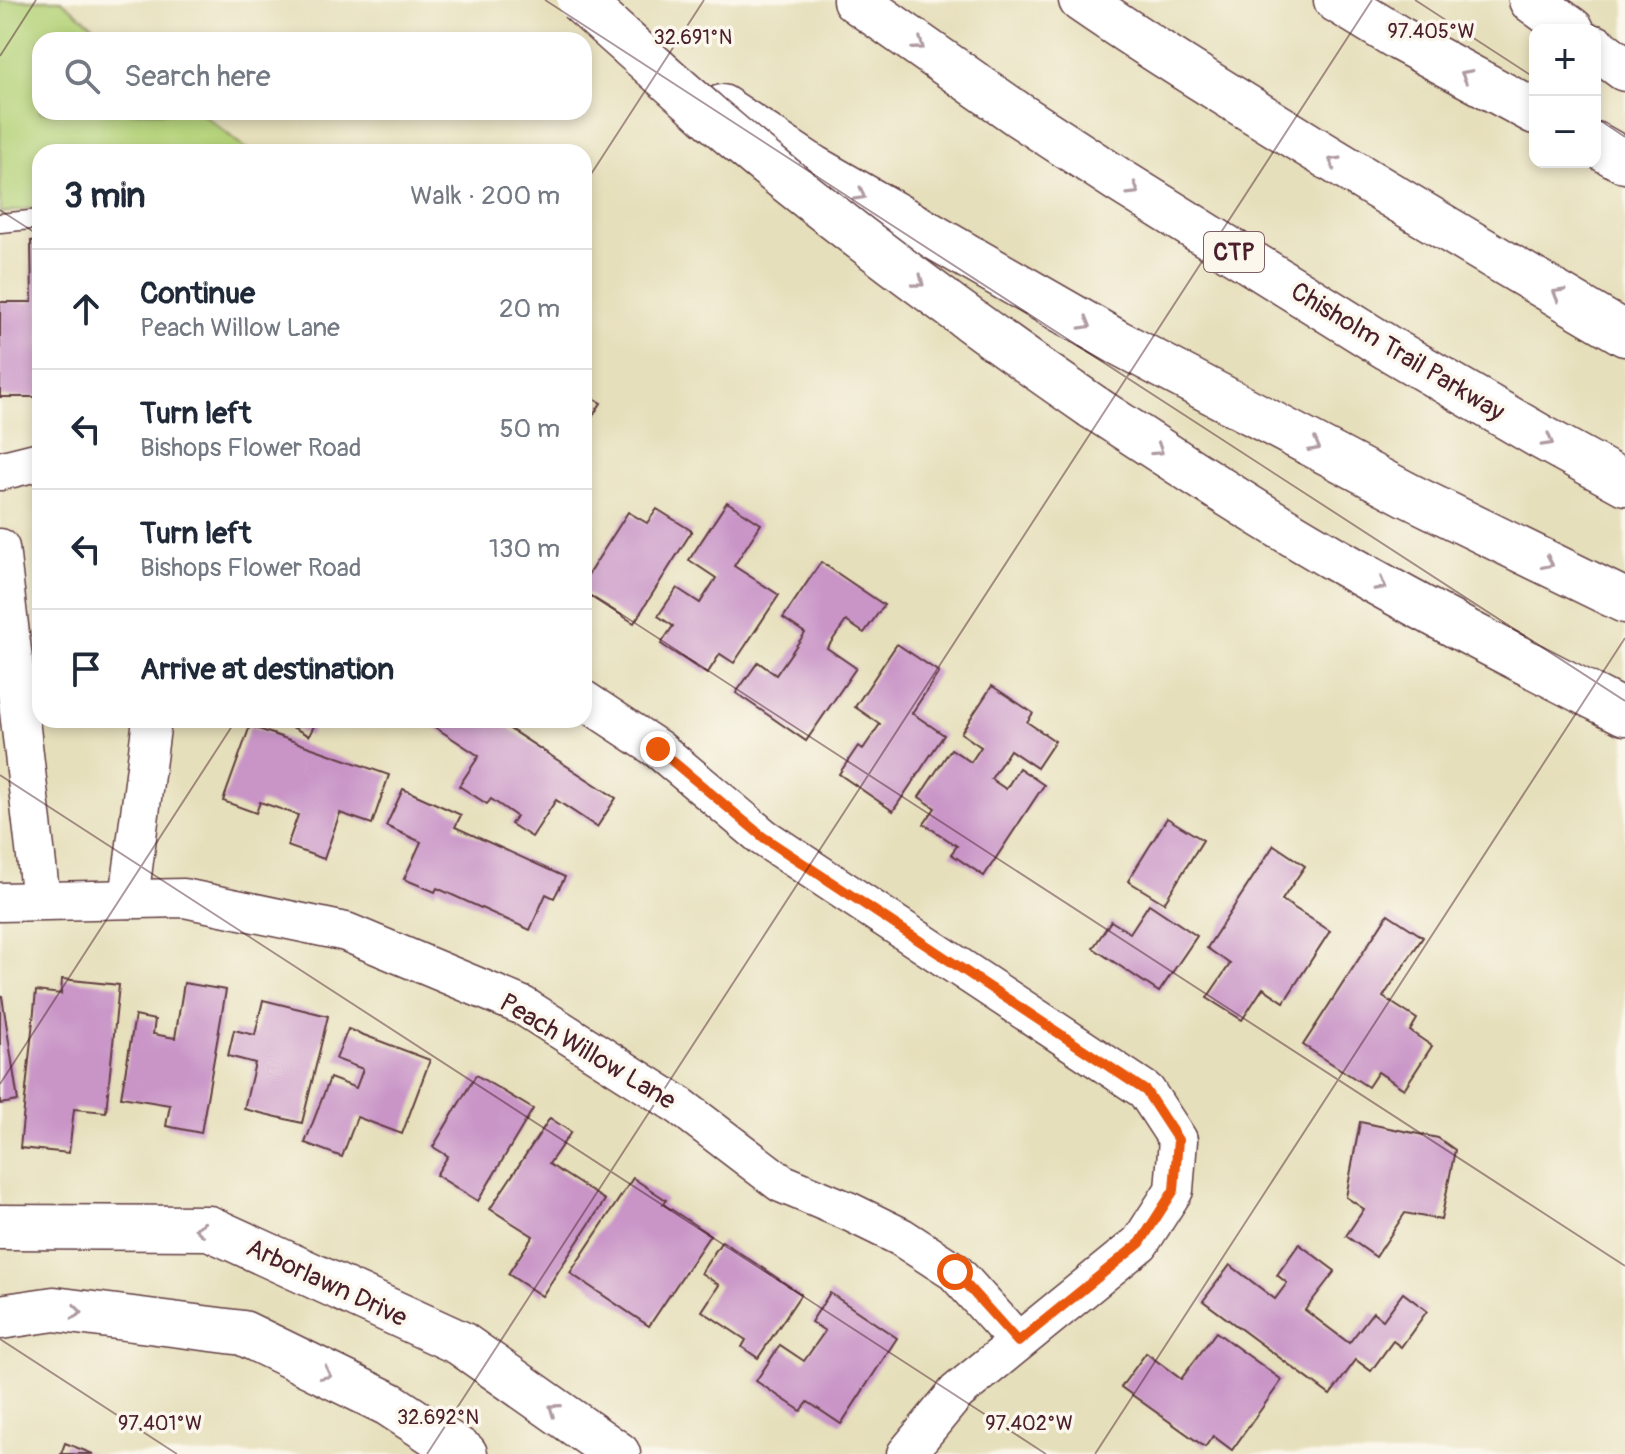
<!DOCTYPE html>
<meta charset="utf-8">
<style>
body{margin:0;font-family:Pangolin,sans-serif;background:#f6f6f7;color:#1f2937}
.controls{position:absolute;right:24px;top:24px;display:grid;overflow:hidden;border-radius:16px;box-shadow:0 4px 12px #0003}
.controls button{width:72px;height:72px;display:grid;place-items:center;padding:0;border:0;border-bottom:2px solid #e0e1e3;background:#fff;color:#1f2937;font:40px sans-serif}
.stop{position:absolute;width:24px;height:24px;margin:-18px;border:6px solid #ea580c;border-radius:50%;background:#fff}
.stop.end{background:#ea580c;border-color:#fff;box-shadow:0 2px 8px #0008}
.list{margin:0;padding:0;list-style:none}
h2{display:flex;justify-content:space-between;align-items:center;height:104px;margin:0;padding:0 32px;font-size:34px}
h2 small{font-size:26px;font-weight:400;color:#747a83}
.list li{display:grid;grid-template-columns:52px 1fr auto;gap:24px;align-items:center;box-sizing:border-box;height:120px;padding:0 32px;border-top:2px solid #e0e1e3}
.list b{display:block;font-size:30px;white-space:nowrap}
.list p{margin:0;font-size:26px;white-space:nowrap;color:#747a83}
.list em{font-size:26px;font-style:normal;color:#747a83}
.icon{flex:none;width:44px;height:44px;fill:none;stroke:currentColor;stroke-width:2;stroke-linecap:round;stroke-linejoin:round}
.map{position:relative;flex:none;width:1625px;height:1454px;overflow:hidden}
.search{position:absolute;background:#fff;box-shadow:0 4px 12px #0003;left:32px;top:32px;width:560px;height:88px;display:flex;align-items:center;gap:20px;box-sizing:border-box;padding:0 28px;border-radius:24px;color:#747a83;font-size:30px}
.panel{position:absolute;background:#fff;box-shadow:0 4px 12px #0003;left:32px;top:144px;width:560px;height:584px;border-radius:24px}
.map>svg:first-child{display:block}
.green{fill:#b4d278;stroke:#7f7852;stroke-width:2}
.building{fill:#c995c7}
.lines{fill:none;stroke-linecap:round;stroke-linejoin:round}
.lane-casing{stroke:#613c41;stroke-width:21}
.street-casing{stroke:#613c41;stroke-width:41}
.secondary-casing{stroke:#613c41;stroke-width:47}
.highway-casing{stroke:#613c41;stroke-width:47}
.lane{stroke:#fff;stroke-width:18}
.street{stroke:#fff;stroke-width:38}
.secondary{stroke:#fff;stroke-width:44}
.highway{stroke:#fff;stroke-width:44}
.highway-bridge-casing{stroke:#613c41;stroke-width:47;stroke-linecap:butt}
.highway-bridge{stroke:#fff;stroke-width:44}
.oneway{stroke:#ae9aa0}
.route{stroke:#ea580c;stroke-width:10}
.ticks{fill:none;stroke:#4a1f2b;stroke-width:2;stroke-opacity:0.45}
.labels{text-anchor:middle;stroke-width:7;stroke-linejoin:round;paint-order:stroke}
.shield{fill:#fbf7ec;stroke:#7f6065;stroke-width:2}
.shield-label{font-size:24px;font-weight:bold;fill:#4a1f2b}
.street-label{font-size:26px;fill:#4a1f2b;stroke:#fbf7ec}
.ticks-label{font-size:20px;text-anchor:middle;fill:#4a1f2b;stroke:#fbf7ec;stroke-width:7;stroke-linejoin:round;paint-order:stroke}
</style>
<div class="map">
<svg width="1625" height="1454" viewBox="0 0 1625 1454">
<rect width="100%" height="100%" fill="#fbf7ec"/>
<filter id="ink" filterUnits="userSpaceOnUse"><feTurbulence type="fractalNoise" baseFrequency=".0125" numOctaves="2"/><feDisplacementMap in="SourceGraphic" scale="16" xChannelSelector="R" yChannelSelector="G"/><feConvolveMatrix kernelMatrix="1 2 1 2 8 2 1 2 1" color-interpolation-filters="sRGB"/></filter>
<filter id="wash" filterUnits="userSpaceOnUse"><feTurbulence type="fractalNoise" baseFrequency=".006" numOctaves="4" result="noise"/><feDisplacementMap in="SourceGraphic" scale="32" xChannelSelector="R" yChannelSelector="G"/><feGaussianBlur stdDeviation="1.8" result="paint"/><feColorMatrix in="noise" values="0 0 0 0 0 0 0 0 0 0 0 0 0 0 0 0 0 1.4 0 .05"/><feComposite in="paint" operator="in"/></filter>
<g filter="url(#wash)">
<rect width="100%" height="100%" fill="#e6dfbb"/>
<!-- green -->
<path class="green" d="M0 0H61L111 40H40V112H200L250 152H40V207L0 213Z"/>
<g id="blocks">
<!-- building -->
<g class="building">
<path d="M40 240V397H0V302H32L31 241Z"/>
<path d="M584 393 601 403 584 429Z"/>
<path d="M727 502 761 524 734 566 779 595 734 663 720 654 707 674 661 644 673 626 658 616 677 588 700 603 716 578 689 560Z"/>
<path d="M657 509 692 531 634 623 584 592V581L628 512 647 523Z"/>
<path d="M821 562 884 605 864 633 846 621 827 648 856 668 806 741 736 693 758 662 776 675 805 633 783 618Z"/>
<path d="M897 644 939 672 912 713 944 735 893 811 839 774 858 746 863 749 880 724 855 707Z"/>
<path d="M992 686 1033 713 1027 722 1055 741 1037 768 1010 750 991 779 1006 789 1019 768 1044 785 984 876 951 854 957 846 924 824 935 808 919 797 951 749 971 762 981 747 961 733Z"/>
<path d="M279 720H317L309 736Z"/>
<path d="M424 720H496L616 798 597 827 556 800 532 837 511 824 516 816 491 799 487 804 459 786 479 756Z"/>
<path d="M250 726 389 775 372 824 340 813 324 859 287 846 298 815 260 802 256 813 223 801Z"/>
<path d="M403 789 461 815 455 827 565 877 554 898 546 894 530 930 437 888 435 892 404 879 421 842 386 826Z"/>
<path d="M1167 818 1203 840 1164 903 1128 881Z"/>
<path d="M1274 845 1305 866 1282 900 1330 931 1284 1002 1263 988 1242 1020 1207 998 1230 964 1207 948Z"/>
<path d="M1149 904 1197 936 1159 992 1093 948 1111 921 1130 933Z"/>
<path d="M1388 914 1423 937 1383 997 1417 1019 1410 1031 1432 1046 1404 1089 1378 1072 1368 1087 1303 1045Z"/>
<path d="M62 979 119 985 106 1112 74 1109 69 1153 20 1148 36 991 61 994Z"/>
<path d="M184 983 226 990 201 1133 166 1126 170 1105 121 1097 135 1016 155 1020 153 1034 175 1038Z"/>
<path d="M0 996H2L18 1101 0 1104Z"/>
<path d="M263 1000 328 1016 302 1123 244 1109 255 1063 228 1056 234 1030 255 1035Z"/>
<path d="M348 1029 430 1060 402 1134 357 1117 342 1157 305 1143 330 1078 356 1088 363 1069 336 1059Z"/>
<path d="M476 1075 533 1109 478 1201 436 1175 448 1156 433 1147Z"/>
<path d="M550 1118 571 1132 549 1164 605 1200 542 1296 508 1274 533 1236 490 1209Z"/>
<path d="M1360 1122 1438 1138 1455 1150 1441 1220 1405 1213 1376 1257 1346 1236 1364 1209 1346 1197Z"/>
<path d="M633 1178 666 1200 663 1204 710 1235 649 1326 570 1273Z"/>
<path d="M722 1241 801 1294 758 1358 742 1347 746 1340 702 1311 719 1285 701 1273Z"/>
<path d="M1299 1244 1335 1271 1305 1310 1349 1343 1373 1312 1383 1320 1403 1293 1427 1311 1401 1347 1393 1341 1371 1371 1356 1360 1330 1395 1203 1301 1230 1265 1275 1299 1287 1283 1277 1275Z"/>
<path d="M830 1293 897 1338 841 1424 808 1402 801 1411 756 1381 780 1345 804 1361 825 1331 811 1322Z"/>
<path d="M1216 1332 1282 1380 1232 1450 1213 1436 1205 1447 1121 1387 1146 1353 1181 1379Z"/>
<path d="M65 1443 93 1454H61Z"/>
</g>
</g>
</g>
<g filter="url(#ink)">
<use href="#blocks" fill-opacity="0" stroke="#613c41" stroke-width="2"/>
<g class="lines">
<!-- lane casing -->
<g class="lane-casing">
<path id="lane" d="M0 223 40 219"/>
</g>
<!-- street casing -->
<g class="street-casing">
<g id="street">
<path d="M0 471 40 461"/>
<path d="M0 548 41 900"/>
<path d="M584 700 658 749 763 837 1146 1091 1178 1140 1174 1190 1140 1243 957 1392 906 1454"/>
<path d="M129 899 152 720"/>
<path d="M0 902 184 898 346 932 523 1006 680 1106 781 1183 850 1212 901 1237 955 1272 1018 1342"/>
</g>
</g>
<!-- secondary casing -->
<g class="secondary-casing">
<g id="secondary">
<path d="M1093 407C1174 460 1256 514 1340 562 1434 616 1529 664 1625 713"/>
<path d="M0 1227 209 1228 460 1343 618 1454"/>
<path d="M0 1317 54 1309 243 1333 389 1404 465 1454"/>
</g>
</g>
<!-- highway casing -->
<g class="highway-casing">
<g id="highway">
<path d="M855 0 1019 115 1120 181 1388 348 1541 437 1625 483"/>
<path d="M1081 0C1136 38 1193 74 1250 109 1373 186 1499 260 1625 334"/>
<path d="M1336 0 1400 39 1535 112"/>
<path d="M1531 0 1572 30"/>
<path d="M1595 47 1625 69"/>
<path d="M722 107 814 168 1117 342 1408 495 1625 601"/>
<path d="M1595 144 1625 161"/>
</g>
</g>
<!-- lane -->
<use href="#lane" class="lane"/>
<!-- street -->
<use href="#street" class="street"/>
<!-- secondary -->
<use href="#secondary" class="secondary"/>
<!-- highway -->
<use href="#highway" class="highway"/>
<!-- highway-bridge casing -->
<g class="highway-bridge-casing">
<path id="highway-bridge" d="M579 0C650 63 720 128 795 187 892 264 991 337 1093 407"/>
</g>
<!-- highway-bridge -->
<use href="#highway-bridge" class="highway-bridge"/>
</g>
<!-- one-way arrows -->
<defs><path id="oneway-chevron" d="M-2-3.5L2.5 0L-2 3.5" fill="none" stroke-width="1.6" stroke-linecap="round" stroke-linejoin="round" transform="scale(2)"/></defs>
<g class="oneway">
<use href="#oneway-chevron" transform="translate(919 45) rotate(35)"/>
<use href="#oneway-chevron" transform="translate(1466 75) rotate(-152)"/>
<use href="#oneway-chevron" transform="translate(1334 162) rotate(-149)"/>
<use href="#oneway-chevron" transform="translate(1134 190) rotate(32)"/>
<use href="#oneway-chevron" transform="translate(860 195) rotate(30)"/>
<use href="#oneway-chevron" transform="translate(919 282) rotate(37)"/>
<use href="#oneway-chevron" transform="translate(1558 294) rotate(-150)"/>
<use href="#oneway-chevron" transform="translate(1086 324) rotate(30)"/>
<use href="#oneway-chevron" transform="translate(1548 441) rotate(29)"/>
<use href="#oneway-chevron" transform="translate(1315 446) rotate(28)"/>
<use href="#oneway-chevron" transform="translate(1158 450) rotate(33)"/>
<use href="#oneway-chevron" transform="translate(1548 563) rotate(26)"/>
<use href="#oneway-chevron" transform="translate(1381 585) rotate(29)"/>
<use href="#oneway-chevron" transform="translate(200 1229) rotate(-175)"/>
<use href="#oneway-chevron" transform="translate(77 1312) rotate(7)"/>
<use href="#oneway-chevron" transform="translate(326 1374) rotate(26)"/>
<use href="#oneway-chevron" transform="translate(554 1409) rotate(-145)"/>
</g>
</g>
<g class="lines" filter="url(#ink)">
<!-- route -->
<path class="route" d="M658 749 763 837 1146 1091 1178 1140 1174 1190 1140 1243 1018 1342 955 1272"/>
</g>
<!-- ticks -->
<path class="ticks" d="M545 0 1625 701M1415 0 1535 78M0 56 36 0M1595 117 1625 137M584 185 704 0M0 210 40 236M584 590 1625 1266M0 775 1046 1454M0 1084 236 720M0 1339 177 1454M427 1454 1372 0M1095 1454 1625 638"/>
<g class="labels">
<!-- shield labels -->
<rect class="shield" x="1204" y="232" width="60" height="40" rx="6"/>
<g class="shield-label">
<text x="1234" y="260">CTP</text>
</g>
<!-- street labels -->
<g class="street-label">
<text transform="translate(1398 351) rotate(31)" y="9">Chisholm Trail Parkway</text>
<text transform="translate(588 1051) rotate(31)" y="9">Peach Willow Lane</text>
<text transform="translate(327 1282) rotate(25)" y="9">Arborlawn Drive</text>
</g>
</g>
<g class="ticks-label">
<text x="1431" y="38">97.405°W</text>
<text x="693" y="44">32.691°N</text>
<text x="438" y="1424">32.692°N</text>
<text x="160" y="1430">97.401°W</text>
<text x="1029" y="1430">97.402°W</text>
</g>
</svg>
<div class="controls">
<button>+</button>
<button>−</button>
</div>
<div class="stop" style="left:955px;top:1272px"></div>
<div class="stop end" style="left:658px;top:749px"></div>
<div class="search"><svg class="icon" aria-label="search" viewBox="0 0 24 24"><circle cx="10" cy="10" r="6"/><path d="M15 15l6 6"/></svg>Search here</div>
<section class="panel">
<h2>3 min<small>Walk · 200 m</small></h2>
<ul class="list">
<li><svg class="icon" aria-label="ahead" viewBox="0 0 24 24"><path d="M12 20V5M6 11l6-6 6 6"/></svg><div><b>Continue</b><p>Peach Willow Lane</p></div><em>20 m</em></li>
<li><svg class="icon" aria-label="left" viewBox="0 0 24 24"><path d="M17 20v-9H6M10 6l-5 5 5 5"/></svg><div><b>Turn left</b><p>Bishops Flower Road</p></div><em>50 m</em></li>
<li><svg class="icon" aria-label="left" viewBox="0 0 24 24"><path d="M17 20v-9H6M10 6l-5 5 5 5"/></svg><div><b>Turn left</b><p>Bishops Flower Road</p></div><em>130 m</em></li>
<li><svg class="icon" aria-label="arrive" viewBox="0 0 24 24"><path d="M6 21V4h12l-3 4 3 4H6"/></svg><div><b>Arrive at destination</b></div></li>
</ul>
</section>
</div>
